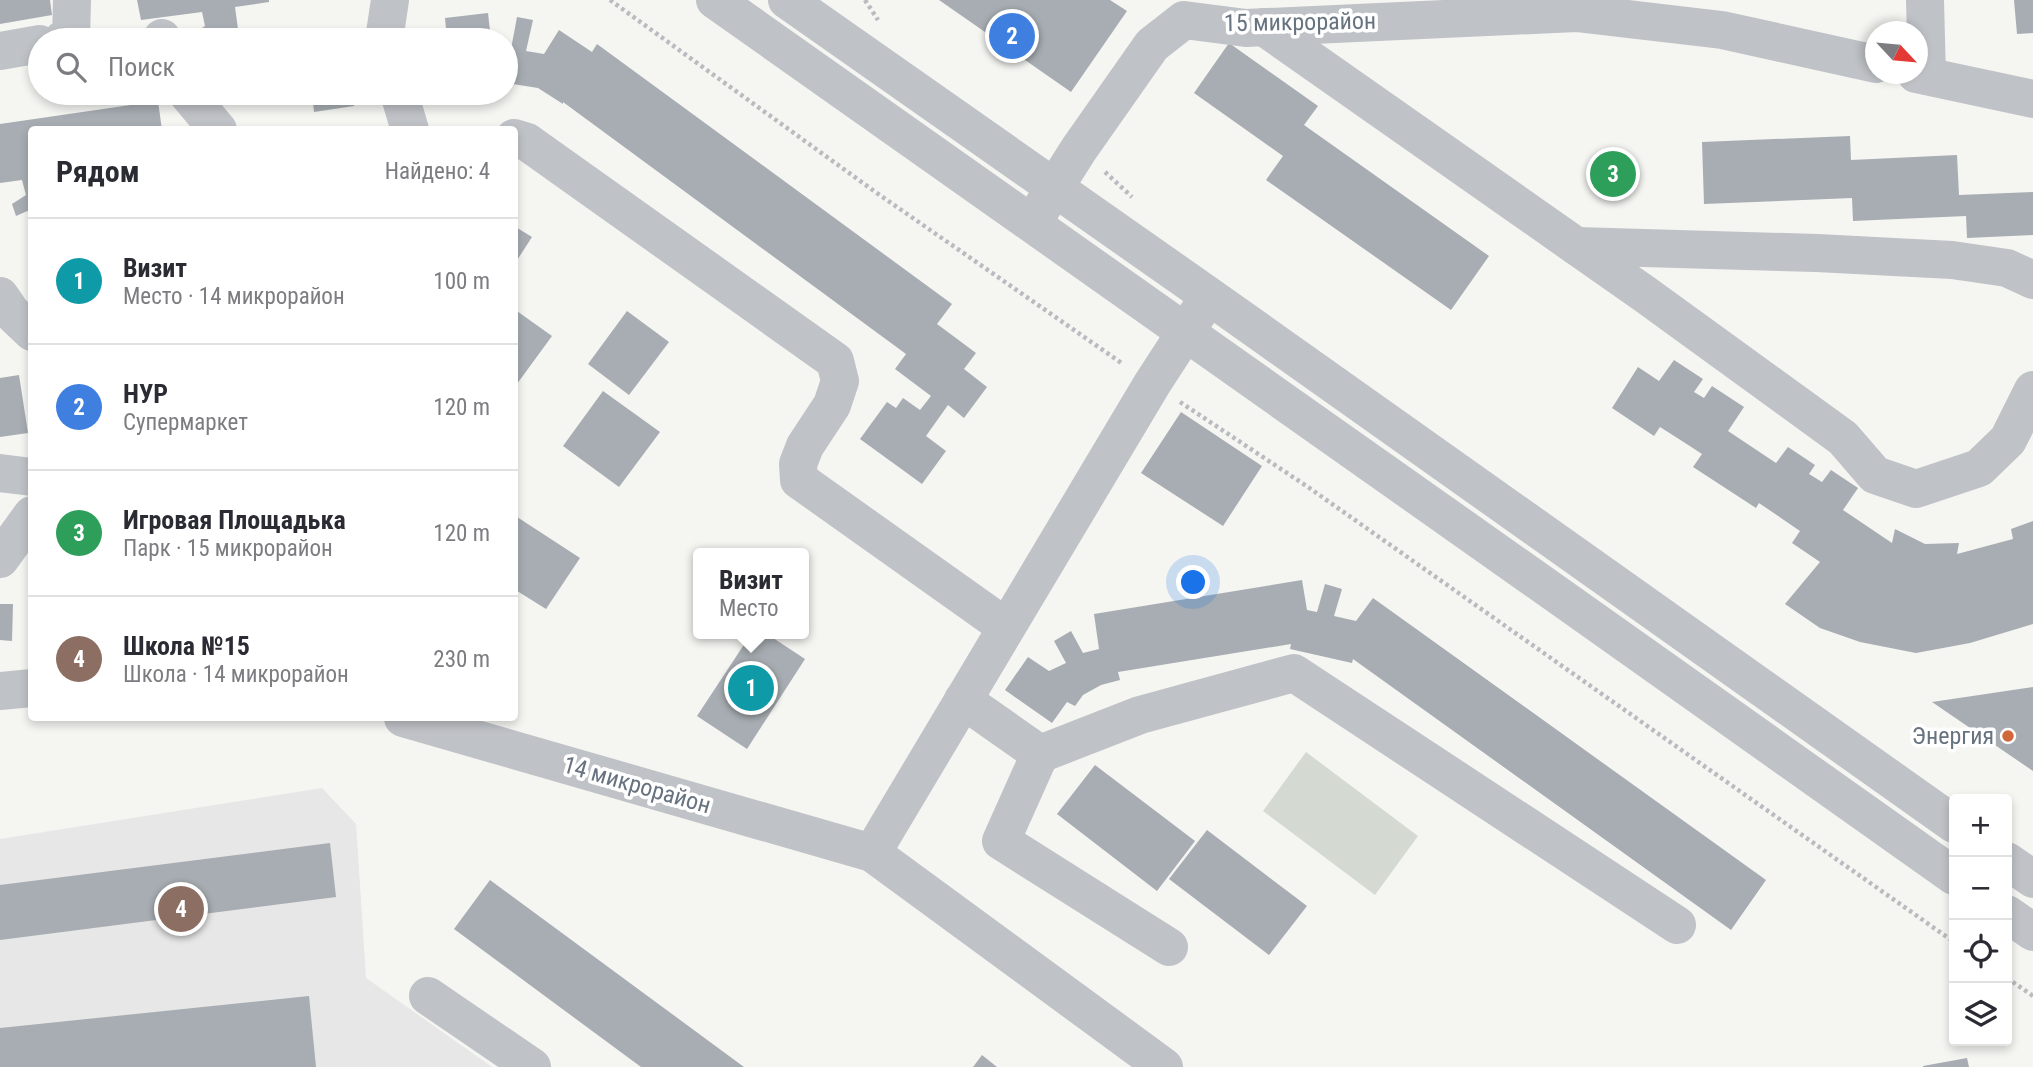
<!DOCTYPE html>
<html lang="ru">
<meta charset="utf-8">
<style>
body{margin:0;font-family:"Roboto Condensed",sans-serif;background:#f2f2f3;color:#2b2b33}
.controls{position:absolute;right:21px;bottom:21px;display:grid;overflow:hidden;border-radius:7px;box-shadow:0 4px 10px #0003}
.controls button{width:63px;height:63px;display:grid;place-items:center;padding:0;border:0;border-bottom:2px solid #e1e1e2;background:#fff;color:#2b2b33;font:35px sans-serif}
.compass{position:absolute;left:1865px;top:21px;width:63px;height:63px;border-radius:50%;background:#fff;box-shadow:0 4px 10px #0003;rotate:116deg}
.you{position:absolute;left:1194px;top:583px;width:24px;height:24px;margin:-18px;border:5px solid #fff;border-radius:50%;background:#1a73e8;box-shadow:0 0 0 10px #1a73e833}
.badge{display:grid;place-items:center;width:46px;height:46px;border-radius:50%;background:#d93025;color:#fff;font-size:23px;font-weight:700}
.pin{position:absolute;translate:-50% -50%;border:4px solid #fff;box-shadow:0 2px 7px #0006}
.popup{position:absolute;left:693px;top:548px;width:116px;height:91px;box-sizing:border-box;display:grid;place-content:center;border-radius:7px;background:#fff;filter:drop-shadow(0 2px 5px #0005);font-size:23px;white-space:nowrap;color:#7c7c81}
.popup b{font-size:26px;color:#2b2b33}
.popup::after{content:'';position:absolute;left:50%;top:100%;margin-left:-14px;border:14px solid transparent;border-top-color:#fff}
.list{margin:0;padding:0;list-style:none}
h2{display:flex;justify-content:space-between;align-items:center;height:91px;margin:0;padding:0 28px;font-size:30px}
h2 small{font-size:23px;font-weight:400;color:#7c7c81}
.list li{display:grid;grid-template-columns:46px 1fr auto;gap:21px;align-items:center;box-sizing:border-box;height:126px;padding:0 28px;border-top:2px solid #e1e1e2}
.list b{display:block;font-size:26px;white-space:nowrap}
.list p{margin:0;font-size:23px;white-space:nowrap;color:#7c7c81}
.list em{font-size:23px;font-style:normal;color:#7c7c81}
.icon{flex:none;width:38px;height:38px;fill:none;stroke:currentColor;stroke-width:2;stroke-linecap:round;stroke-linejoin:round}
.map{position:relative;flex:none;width:2033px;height:1067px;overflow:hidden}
.search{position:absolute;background:#fff;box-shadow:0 4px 10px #0003;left:28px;top:28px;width:490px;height:77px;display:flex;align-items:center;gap:18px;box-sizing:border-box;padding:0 24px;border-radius:38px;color:#7c7c81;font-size:26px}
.panel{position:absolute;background:#fff;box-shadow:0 4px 10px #0003;left:28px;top:126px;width:490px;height:595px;border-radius:7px}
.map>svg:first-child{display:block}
.built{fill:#e6e7e6}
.green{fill:#d4dad2}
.building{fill:#a7adb2}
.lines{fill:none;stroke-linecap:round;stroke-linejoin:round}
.path{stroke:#b9bbbe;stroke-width:4.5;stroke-dasharray:3.5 3.5;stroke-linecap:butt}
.minor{stroke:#bfc2c6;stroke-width:38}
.poi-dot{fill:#d06738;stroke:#fff;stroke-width:2.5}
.labels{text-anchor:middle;stroke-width:7;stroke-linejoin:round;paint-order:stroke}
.street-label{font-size:24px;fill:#687380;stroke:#fff}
.poi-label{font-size:24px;fill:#687380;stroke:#fff;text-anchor:end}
</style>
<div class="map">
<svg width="2033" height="1067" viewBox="0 0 2033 1067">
<rect width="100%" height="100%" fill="#f5f5f2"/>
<!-- built -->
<path class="built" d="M322 788 356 824 366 978 492 1067H0V839Z"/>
<!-- green -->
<path class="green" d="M1306 752 1418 836 1375 895 1263 811Z"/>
<!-- building -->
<g class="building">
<path d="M0 0H50L52 15 0 24Z"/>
<path d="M137 0H269V2L235 7 238 29 211 40H193L191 35 205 26 202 12 141 20Z"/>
<path d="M939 0H1110L1127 11 1071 92Z"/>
<path d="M2014 0H2033V33L2017 34Z"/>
<path d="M488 13 491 40H447L445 18Z"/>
<path d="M517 17 533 20 526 51 544 54 559 30 592 52 597 44 952 304 937 324 976 353 964 369 987 387 964 418 948 405 926 436 946 451 922 484 860 439 887 402 896 408 903 398 920 410 931 396 895 369 906 354 563 102V104L538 88 506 83V48L511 49Z"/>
<path d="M1229 43 1318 106 1304 125 1489 256 1451 310 1266 180 1283 156 1194 93Z"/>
<path d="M312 93H352L354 106 314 112Z"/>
<path d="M158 101 162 130H32V209L16 216 12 204 26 195 22 180 0 183V124Z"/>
<path d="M1850 136 1851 160 1957 155 1959 195 2033 192V235L1967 238 1966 216 1853 221 1852 198 1704 204 1702 142Z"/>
<path d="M514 226 532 237 514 265Z"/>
<path d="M514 309 552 336 514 388Z"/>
<path d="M627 311 669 342 629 395 588 364Z"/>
<path d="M1674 360 1703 379 1694 392 1704 398 1712 386 1744 407 1728 431 1776 463 1788 447 1815 465 1809 474 1822 482 1831 470 1858 488 1843 510 1892 543 1895 529 1925 544 1959 543 1957 554 2013 539 2011 529 2033 521V624L1970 643 1916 653 1860 642 1820 628 1785 604 1820 562 1792 543 1800 531 1759 503 1756 508 1693 467 1702 454 1682 441 1660 427 1654 436 1612 408 1638 367 1659 381Z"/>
<path d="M19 375 28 433 0 437V378Z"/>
<path d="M603 391 660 432 619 487 563 446Z"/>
<path d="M1181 412 1262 466 1223 526 1141 473Z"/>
<path d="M514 515 580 558 546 609 514 589Z"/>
<path d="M1302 580 1307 610 1317 612 1325 584 1342 589 1334 616 1356 621 1373 598 1766 880 1731 930 1353 659 1352 663 1290 649 1291 644 1118 672 1120 680 1101 685 1083 695 1075 706 1067 702 1052 723 1005 690 1028 657 1049 671 1066 663 1054 641 1071 631 1083 653 1099 649 1094 614Z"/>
<path d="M0 604H13L12 641 0 640Z"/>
<path d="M751 634H767L805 659 747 749 697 716Z"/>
<path d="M2033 687V771L1932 702Z"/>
<path d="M1095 765 1195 841 1157 891 1057 814Z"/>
<path d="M1207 830 1307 906 1269 955 1169 879Z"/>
<path d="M330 843 336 897 0 940V885Z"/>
<path d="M490 880 744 1067H641L454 929Z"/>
<path d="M309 996 316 1067H0V1028Z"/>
<path d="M982 1055 997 1067H973Z"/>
<path d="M1967 1058 1969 1067H1923V1066Z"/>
</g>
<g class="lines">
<!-- path -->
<g class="path">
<path d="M610 0 874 191 1123 364"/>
<path d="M865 0 878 20"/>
<path d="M1105 172 1132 197"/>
<path d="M1180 402 1308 487 1954 942"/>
<path d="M2007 978 2033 996"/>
</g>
<!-- minor -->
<g class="minor">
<path d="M715 0C1130 290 1541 584 1954 876"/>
<path d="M787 0 1209 296 1954 824"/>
<path d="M1925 0 1927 76"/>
<path d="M1264 27 1646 295 1843 438 1875 475 1916 489 1979 468 2008 440 2033 390"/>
<path d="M162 38 163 40"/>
<path d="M62 40 71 39 72 0"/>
<path d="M384 40 390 0"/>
<path d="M0 51 40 44"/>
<path d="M1916 74 2033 99"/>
<path d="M187 93 218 130"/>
<path d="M399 93 410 130"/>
<path d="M514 138 527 142 835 361 840 381 832 405 805 446 798 464 799 480 1006 627"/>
<path d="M1041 209 1079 149 1152 45 1184 20 1246 28 1576 13 1722 30 1876 64"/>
<path d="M1576 246 1817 253 1952 260 2007 268 2033 280"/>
<path d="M0 296 11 312 32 332"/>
<path d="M0 473 32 477"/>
<path d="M0 559 32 515"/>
<path d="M0 691 32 688"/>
<path d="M963 700 1040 754 1140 715 1294 673 1677 925"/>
<path d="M403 718 872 853 1164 1067"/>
<path d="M1040 754 1001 841 1169 947"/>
<path d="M872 853 1152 384 1198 313"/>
<path d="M2007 861 2033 879"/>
<path d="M2007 914 2033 932"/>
<path d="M428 996 532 1067"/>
</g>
</g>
<!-- markers -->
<circle class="poi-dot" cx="2008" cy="736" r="7"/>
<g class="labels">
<!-- street labels -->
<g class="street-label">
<text transform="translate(1300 22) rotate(-1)" y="8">15 микрорайон</text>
<text transform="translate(637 785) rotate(16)" y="8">14 микрорайон</text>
</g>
<!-- poi labels -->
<g class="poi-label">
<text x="1994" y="744">Энергия</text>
</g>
</g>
</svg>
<div class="controls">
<button>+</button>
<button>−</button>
<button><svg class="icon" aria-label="locate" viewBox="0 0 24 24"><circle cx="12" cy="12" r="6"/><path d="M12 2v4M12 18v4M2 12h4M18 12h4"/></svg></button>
<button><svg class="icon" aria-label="layers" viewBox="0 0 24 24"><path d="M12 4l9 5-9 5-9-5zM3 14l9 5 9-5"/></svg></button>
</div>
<svg class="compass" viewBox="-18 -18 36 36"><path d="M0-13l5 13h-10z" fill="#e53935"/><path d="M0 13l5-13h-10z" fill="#7c7c81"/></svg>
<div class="you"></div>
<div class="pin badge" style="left:751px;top:688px;background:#0f9aa8">1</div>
<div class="popup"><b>Визит</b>Место</div>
<div class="pin badge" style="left:1012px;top:36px;background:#3f7fe0">2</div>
<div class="pin badge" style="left:1613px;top:174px;background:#2e9e5b">3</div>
<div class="pin badge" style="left:181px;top:909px;background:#8d6e63">4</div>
<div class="search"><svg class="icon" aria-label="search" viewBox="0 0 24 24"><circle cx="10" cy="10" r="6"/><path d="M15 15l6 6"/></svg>Поиск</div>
<section class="panel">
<h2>Рядом<small>Найдено: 4</small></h2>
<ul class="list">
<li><span class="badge" style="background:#0f9aa8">1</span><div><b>Визит</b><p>Место · 14 микрорайон</p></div><em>100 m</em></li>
<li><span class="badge" style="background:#3f7fe0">2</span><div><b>НУР</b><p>Супермаркет</p></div><em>120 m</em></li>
<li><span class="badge" style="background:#2e9e5b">3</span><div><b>Игровая Площадька</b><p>Парк · 15 микрорайон</p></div><em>120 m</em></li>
<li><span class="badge" style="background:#8d6e63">4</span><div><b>Школа №15</b><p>Школа · 14 микрорайон</p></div><em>230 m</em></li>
</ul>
</section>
</div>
